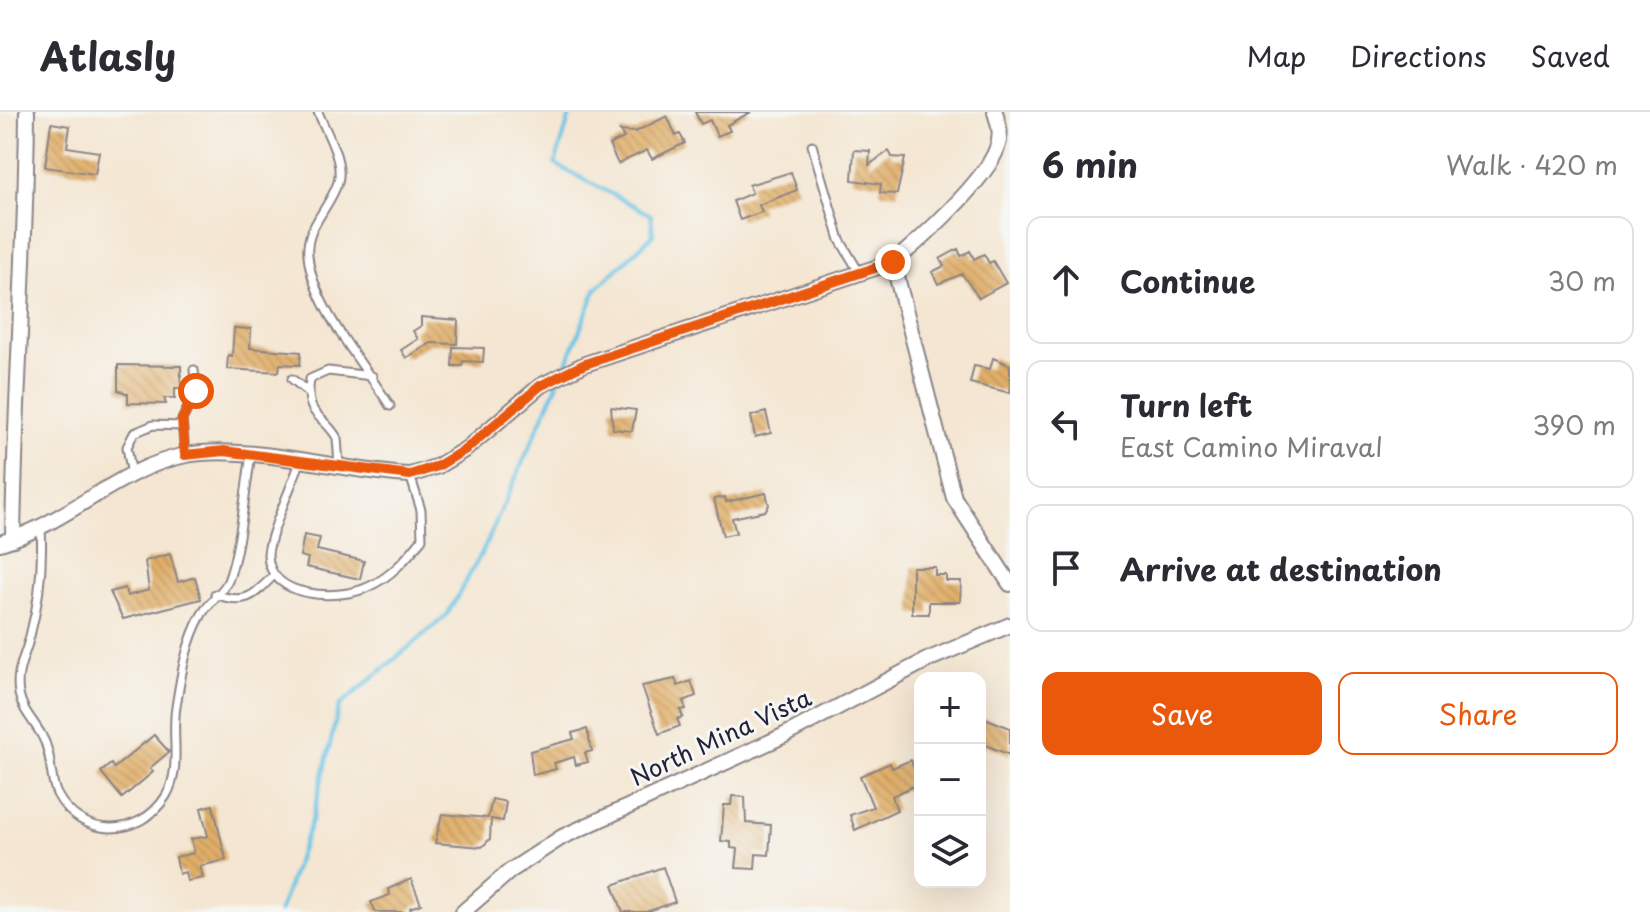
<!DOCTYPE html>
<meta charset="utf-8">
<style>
body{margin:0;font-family:"Playpen Sans",sans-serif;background:#f7f7f7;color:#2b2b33}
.controls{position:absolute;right:24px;bottom:24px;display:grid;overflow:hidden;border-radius:16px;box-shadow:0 8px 32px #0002}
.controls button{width:72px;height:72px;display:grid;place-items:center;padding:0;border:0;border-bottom:2px solid #e1e1e2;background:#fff;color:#2b2b33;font:40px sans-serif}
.stop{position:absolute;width:24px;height:24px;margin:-18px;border:6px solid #ea580c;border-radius:50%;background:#fff}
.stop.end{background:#ea580c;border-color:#fff;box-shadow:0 2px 8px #0008}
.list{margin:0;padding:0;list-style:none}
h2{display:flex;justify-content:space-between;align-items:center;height:104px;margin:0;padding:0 32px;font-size:34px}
h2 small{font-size:26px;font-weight:400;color:#7c7c81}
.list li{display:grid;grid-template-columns:52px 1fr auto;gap:24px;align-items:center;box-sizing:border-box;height:128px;margin:0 16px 16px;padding:0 16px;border:2px solid #e1e1e2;border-radius:16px}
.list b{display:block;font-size:30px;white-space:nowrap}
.list p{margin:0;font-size:26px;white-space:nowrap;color:#7c7c81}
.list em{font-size:26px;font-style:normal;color:#7c7c81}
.actions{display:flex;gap:16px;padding:24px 32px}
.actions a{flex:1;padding:18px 0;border:2px solid #ea580c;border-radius:16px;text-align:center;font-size:28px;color:#ea580c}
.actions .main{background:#ea580c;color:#fff}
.icon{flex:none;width:44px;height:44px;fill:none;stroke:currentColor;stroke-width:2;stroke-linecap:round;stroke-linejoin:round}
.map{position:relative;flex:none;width:1010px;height:800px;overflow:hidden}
header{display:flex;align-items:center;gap:48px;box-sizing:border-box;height:112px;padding:0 40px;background:#fff;border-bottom:2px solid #e1e1e2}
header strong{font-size:38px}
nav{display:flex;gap:44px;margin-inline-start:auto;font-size:28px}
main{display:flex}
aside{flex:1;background:#fff}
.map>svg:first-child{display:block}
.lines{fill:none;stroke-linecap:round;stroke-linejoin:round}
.stream{stroke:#67c5e6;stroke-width:4}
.building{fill:url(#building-back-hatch)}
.lane-casing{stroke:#8b8486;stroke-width:11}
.street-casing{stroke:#8b8486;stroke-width:18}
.lane{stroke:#fff;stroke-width:7}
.street{stroke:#fff;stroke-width:14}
.route{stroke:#ea580c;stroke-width:10}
.labels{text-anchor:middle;stroke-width:6;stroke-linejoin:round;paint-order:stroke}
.street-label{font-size:24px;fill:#22223b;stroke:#f6f6f2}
</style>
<header>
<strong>Atlasly</strong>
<nav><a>Map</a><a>Directions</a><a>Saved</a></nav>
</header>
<main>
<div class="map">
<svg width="1010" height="800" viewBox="0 0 1010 800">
<defs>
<pattern id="building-back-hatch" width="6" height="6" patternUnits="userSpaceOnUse" patternTransform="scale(2)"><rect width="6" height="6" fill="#e0ae67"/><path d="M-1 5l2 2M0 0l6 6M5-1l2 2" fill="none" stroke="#c0955a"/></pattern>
</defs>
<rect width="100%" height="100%" fill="#f6f6f2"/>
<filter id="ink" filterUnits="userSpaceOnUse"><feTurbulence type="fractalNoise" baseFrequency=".0125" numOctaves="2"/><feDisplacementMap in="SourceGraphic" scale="16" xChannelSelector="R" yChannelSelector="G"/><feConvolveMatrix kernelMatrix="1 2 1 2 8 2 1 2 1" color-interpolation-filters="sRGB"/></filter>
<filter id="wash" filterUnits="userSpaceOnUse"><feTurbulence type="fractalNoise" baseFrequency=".006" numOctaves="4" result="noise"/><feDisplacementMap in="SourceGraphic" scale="32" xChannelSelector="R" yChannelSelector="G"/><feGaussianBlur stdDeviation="1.8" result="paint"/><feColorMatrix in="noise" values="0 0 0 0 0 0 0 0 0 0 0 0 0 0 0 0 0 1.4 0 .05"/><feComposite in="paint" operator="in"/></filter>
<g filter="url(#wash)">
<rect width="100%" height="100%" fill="#f4e6d2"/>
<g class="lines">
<!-- stream -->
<g class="stream">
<path d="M565 256 596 177 653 123 651 103 555 52 571 0"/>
<path d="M279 800 313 705 339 594 447 503 484 437 558 271"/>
</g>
</g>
<g id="blocks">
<!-- building -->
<g class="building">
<path d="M695 0H751L727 13 730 19 717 24 710 8 701 12Z"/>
<path d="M667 4 676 24 680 22 685 31 652 47 647 38 618 52 609 33 624 26 620 19 635 20Z"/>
<path d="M51 11 70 14 67 35 99 40 95 62 45 55Z"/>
<path d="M854 38 870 39 869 53 889 39 892 45 905 46 897 82 880 81 881 72 852 68Z"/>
<path d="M791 60 797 78 759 93 762 100 740 108 733 89 752 81 749 73Z"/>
<path d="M958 137 961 144 970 139 974 147 984 142 989 151 993 149 1006 171 979 186 962 162 938 172 932 160 944 154 940 147Z"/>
<path d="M421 205 458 208 457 232 431 231 406 246 401 238 418 227 413 219 421 214Z"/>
<path d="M234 216 251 217 250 236 301 240 300 253 280 252 279 260 227 257 228 243 232 244Z"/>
<path d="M453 235 484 236 483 250 463 249 462 254H452Z"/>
<path d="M993 246 1010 253V281L970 271 974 254 990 257Z"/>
<path d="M118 253 181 254V276H175V286H164L166 292 128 291V282L118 278Z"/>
<path d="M611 295 636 298 632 319 613 317Z"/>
<path d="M766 300 771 321 755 325 751 304Z"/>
<path d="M766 381 769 393 765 399 732 406 736 421 723 424 714 387 725 385 726 390Z"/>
<path d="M304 423 320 426 317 438 364 449 360 467 306 455 308 446 300 444Z"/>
<path d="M170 442 178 470 195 465 201 487 123 507 110 480 125 476 127 484 149 478 145 449Z"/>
<path d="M912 455H935V463H946V469H961L960 490H929V502H912Z"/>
<path d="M675 567 678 574 691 569 696 584 683 589 686 597 680 598 683 605 677 607 680 614 659 622 642 574Z"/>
<path d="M980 604 1010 616V643L980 631Z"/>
<path d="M587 617 592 639 585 641 588 650 576 653 574 645 554 651 556 657 533 663 530 639 574 627 572 621Z"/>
<path d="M154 623 169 640 150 656 153 660 122 686 101 660 111 652 114 656Z"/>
<path d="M911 648 920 671 892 684 897 698 855 718 850 703 873 695 860 664 890 651 892 656Z"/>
<path d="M732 684 745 685 746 711 771 713 769 743 756 742 755 757 736 756 738 737 731 736V730L721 729 724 693H731Z"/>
<path d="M492 687 506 690 503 709 491 707 490 727 482 735 435 731 442 702 488 706Z"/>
<path d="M213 693 226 748 200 754 203 766 187 769 185 760 179 762 176 745 194 741 191 727 208 724 201 696Z"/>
<path d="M663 755 675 790 646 800H623L613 773Z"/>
<path d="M411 767 421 792 410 796 411 800H376L371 790 390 783 388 777Z"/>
</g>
</g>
</g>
<g filter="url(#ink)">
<use href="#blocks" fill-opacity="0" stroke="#8b8486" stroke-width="2"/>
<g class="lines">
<!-- lane casing -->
<g class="lane-casing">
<g id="lane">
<path d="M318 0C326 20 344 49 338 70 330 96 305 115 308 143 312 194 363 251 390 294"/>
<path d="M812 33 840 128 859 160"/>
<path d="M292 267 308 280"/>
<path d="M185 343 182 308 196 279 194 258"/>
<path d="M300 350C293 371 268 425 268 443 269 487 339 489 368 475 391 465 407 446 422 427L421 398 410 363"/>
<path d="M339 353 337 326C324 302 304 306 310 267L328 259 372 264"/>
<path d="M132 363 127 335 134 321 153 313 182 314"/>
<path d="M41 416C43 451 39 490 30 524 25 545 15 559 19 582 23 600 34 609 42 624 53 643 49 666 57 682 81 727 139 727 166 684 182 657 171 624 176 595 181 563 186 530 202 502 209 490 223 480 228 469 240 438 245 378 251 343"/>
<path d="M215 482C244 493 253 485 273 464"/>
</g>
</g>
<!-- street casing -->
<g class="street-casing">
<g id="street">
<path d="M893 150 954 386 1010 472"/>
<path d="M13 427C15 284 26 143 27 0"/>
<path d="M0 431C67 412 118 356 186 343 246 331 345 360 410 363L438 354 466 337 540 274 585 252 893 150C920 129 987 67 997 36 1002 23 999 13 995 0"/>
<path d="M463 800 510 759 562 725 783 624 927 548 1010 513"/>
</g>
</g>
<!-- lane -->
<use href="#lane" class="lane"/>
<!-- street -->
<use href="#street" class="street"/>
</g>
</g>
<g class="lines" filter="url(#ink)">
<!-- route -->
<path class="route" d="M196 279 182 308 185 343 224 339 410 363 438 354 466 337 540 274 585 252 893 150"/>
</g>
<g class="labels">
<!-- street labels -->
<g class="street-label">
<text transform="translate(721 626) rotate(-25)" y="8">North Mina Vista</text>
</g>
</g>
</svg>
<div class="controls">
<button>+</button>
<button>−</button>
<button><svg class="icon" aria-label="layers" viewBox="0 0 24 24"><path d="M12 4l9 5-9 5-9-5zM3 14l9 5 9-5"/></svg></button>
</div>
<div class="stop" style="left:196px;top:279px"></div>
<div class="stop end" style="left:893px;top:150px"></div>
</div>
<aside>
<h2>6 min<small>Walk · 420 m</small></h2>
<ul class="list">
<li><svg class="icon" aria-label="ahead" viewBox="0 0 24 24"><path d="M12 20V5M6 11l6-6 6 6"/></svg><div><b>Continue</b></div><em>30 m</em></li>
<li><svg class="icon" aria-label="left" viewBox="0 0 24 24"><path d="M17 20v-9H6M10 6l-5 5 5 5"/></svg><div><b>Turn left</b><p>East Camino Miraval</p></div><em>390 m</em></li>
<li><svg class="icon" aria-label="arrive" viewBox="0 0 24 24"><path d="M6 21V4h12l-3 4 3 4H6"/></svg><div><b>Arrive at destination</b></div></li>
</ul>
<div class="actions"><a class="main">Save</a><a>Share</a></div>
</aside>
</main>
